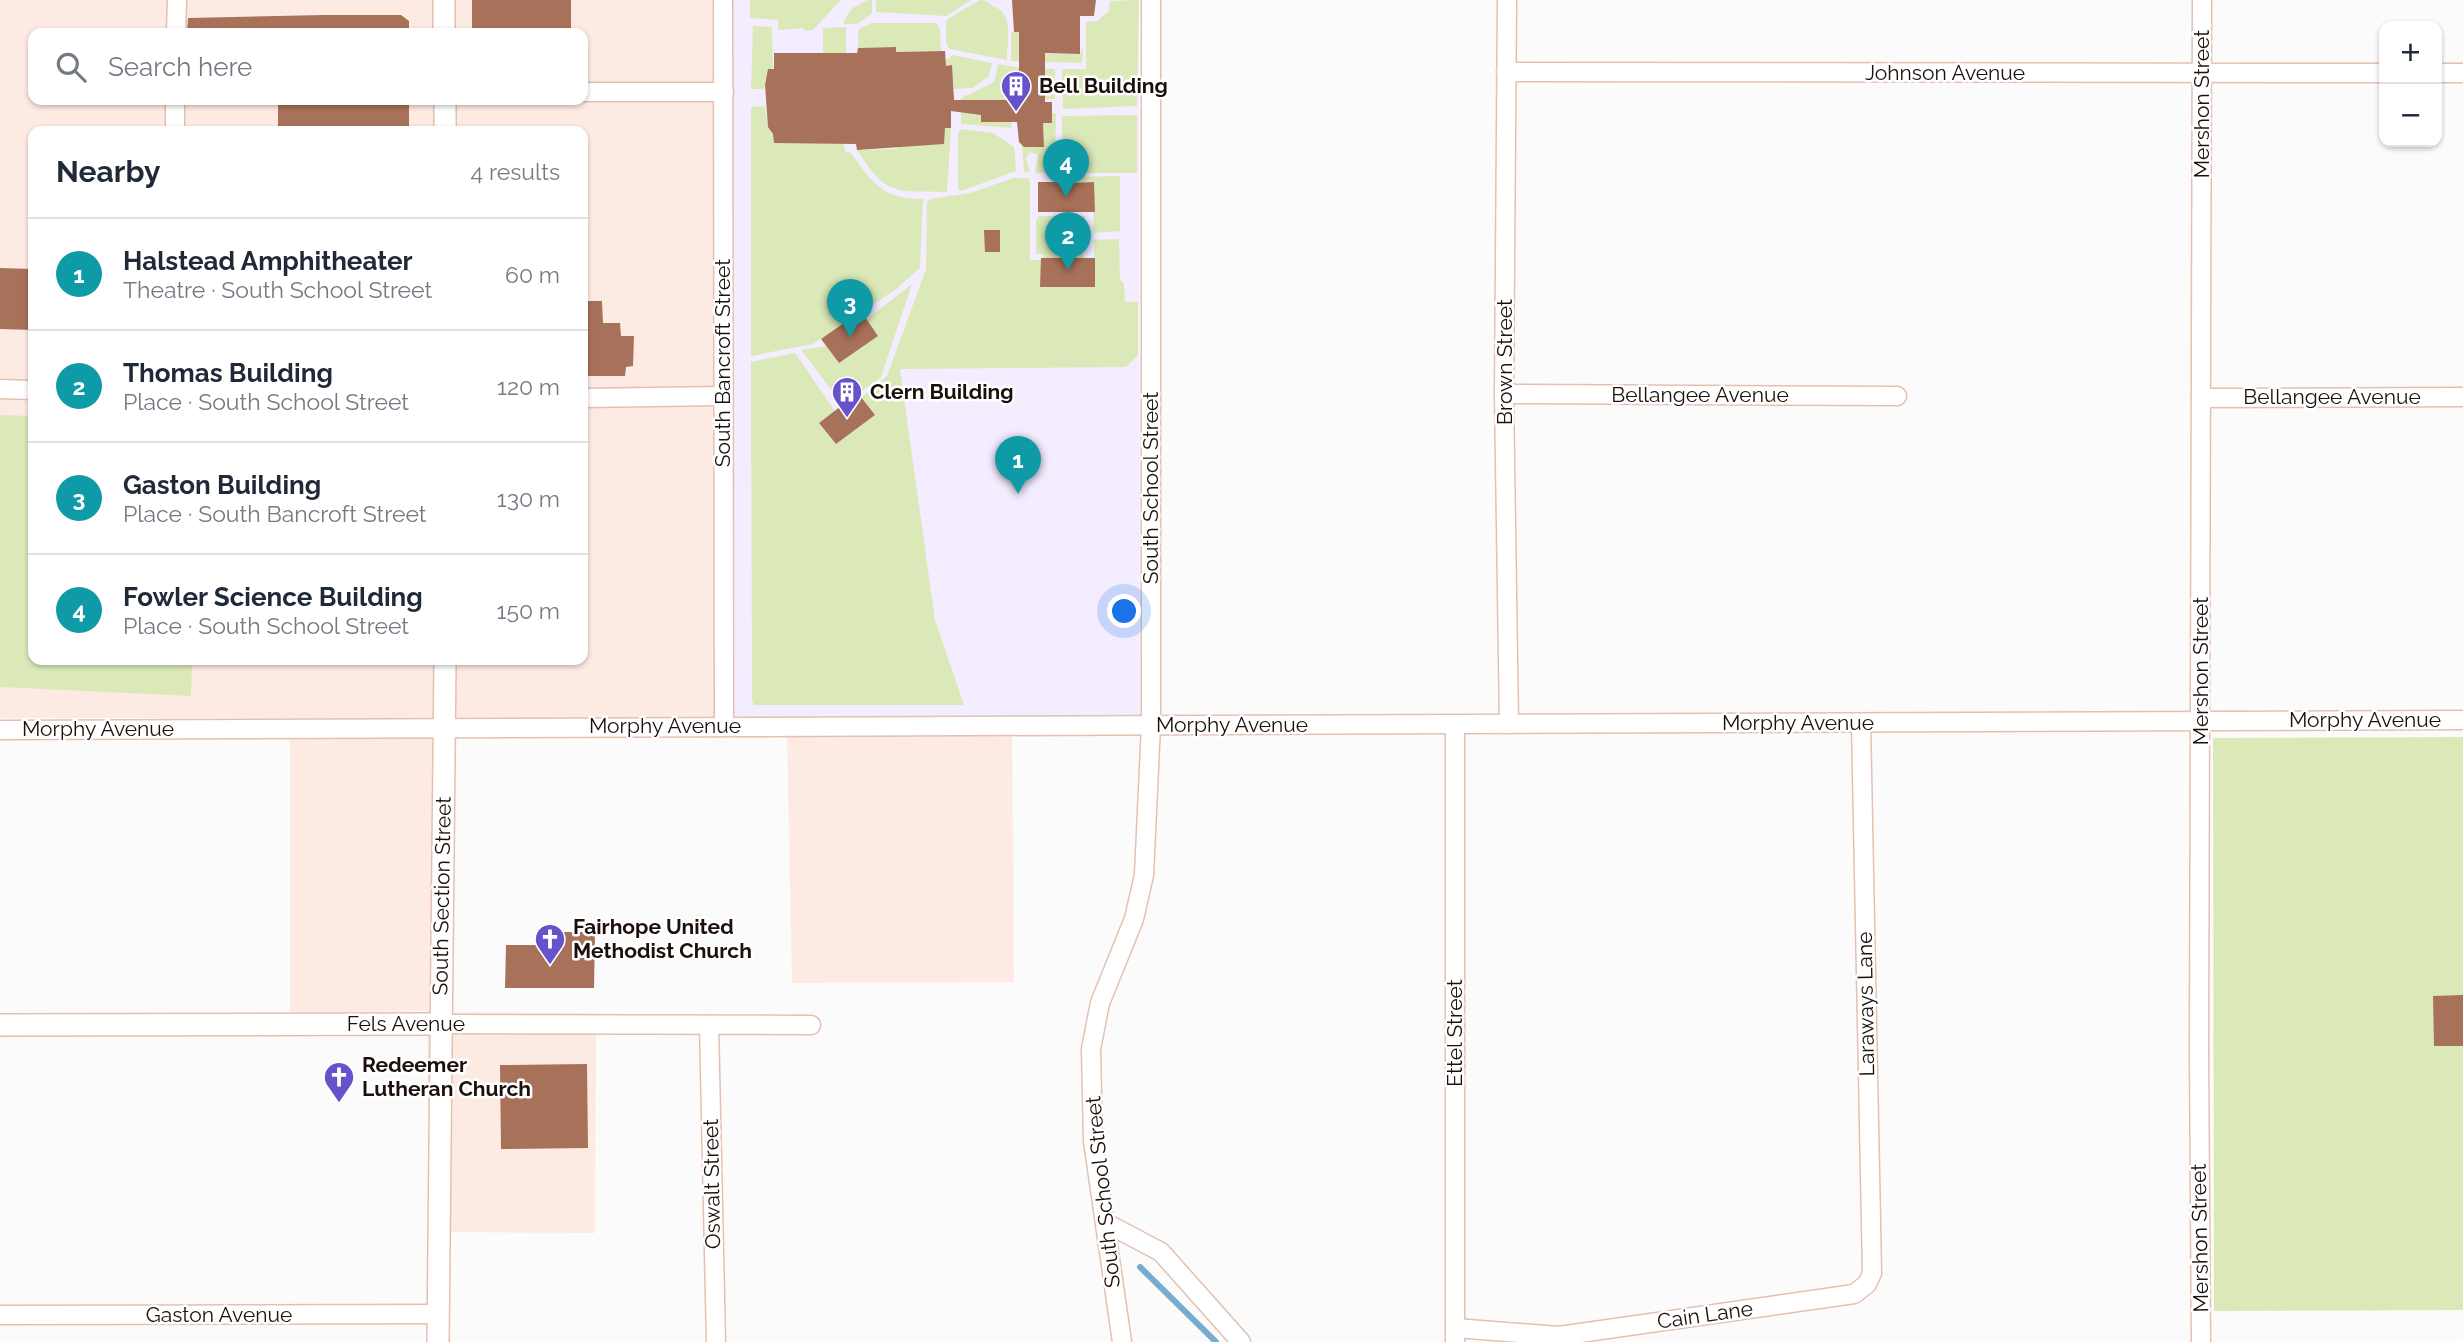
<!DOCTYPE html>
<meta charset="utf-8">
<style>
body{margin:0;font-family:Raleway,sans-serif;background:#f6f6f7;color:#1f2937}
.controls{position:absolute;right:21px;top:21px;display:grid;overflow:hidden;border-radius:14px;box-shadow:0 2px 5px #0004}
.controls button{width:63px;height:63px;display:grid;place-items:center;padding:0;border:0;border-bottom:2px solid #e0e1e3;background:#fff;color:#1f2937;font:35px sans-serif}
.you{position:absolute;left:1125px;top:612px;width:24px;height:24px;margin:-18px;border:5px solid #fff;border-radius:50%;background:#1a73e8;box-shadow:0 0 0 10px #1a73e833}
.badge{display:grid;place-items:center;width:46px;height:46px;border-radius:50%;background:#d93025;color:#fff;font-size:23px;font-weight:700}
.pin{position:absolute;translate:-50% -58px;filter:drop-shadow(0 2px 4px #0008)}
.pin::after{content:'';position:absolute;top:37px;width:24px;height:21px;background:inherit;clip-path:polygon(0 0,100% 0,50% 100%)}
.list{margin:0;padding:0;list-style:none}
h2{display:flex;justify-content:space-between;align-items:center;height:91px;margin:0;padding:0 28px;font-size:30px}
h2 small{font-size:23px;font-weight:400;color:#747a83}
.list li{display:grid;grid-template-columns:46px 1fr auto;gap:21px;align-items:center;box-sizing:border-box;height:112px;padding:0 28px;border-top:2px solid #e0e1e3}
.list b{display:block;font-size:26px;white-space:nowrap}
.list p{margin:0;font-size:23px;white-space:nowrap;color:#747a83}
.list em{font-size:23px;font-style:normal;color:#747a83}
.icon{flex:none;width:38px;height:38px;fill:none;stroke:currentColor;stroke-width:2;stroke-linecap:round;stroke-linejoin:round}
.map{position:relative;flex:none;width:2463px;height:1342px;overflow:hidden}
.search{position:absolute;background:#fff;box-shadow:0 2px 5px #0004;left:28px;top:28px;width:560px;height:77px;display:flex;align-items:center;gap:18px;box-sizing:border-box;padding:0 24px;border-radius:14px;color:#747a83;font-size:26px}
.panel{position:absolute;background:#fff;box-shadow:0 2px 5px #0004;left:28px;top:126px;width:560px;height:539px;border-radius:14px}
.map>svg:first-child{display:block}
.built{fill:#fdebe3;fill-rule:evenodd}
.education{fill:#f3edff}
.green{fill:#dbe9b8}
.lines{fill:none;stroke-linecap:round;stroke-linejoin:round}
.stream{stroke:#77abd0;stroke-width:6}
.building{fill:#a8715a}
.minor-casing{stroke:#e4c0b1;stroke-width:21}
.tertiary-casing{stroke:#e4c0b1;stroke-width:24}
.minor{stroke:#fff;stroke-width:18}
.tertiary{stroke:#fff;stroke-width:21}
.labels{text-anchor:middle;stroke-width:5;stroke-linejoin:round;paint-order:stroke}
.street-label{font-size:21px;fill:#1c100b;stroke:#fff}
.poi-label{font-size:21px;font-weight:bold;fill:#1c100b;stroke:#fff;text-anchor:start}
</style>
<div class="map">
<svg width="2463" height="1342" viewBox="0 0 2463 1342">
<rect width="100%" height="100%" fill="#fbfbfb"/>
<!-- built -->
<path class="built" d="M0 0H733L730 719 1012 716 1014 982 792 983 787 736 455 737 452 1012 596 1013 595 1233 429 1232 427 1011 290 1013V718H0ZM33 33H583V100H33ZM33 131H583V660H33Z"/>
<!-- education -->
<path class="education" d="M733 0H1139L1140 715 730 719Z"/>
<!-- green -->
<g class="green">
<path d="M750 0H841L813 30 805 31 803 28 778 30V20L750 18Z"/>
<path d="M868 0H872V14L857 24H844L843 22 852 8Z"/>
<path d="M876 0H971L946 16 876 12Z"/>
<path d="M980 0C989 0 988 4 995 7 1014 14 1007 42 1007 60L950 49 946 43V20Z"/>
<path d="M1139 0 1137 106 1063 109 1062 69H1086V22L1097 21 1109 11 1110 1Z"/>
<path d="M871 23H936L940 29 941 51 896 52V47L858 48V30Z"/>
<path d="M753 26 771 27 772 30 773 69H768L764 89H751Z"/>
<path d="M846 27V53H823V28Z"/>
<path d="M1011 32H1019L1033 54H1080L1083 48 1082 63 1011 61Z"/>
<path d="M953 55 992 63 989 76 973 88 954 89 951 65 946 66V60Z"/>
<path d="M998 64 1021 68 1055 69V99H1045V78H1019V103L981 100V122H1012L1011 128 961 124V98L994 82Z"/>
<path d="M765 106 768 126 771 128 844 144 845 151 851 153C873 183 882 199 923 199L920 268 895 290 813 344 751 356V107Z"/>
<path d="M1052 113H1056L1055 169 1054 172 1035 173 1038 155 1030 152 1026 158 1030 172H1024L1022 146 1044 147 1043 123H1052Z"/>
<path d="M1137 115V173H1063L1062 116Z"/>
<path d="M945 128H951L947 192C895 191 887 197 857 150L897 149 898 145Z"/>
<path d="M961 129 993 133 1014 147 1016 171 961 191 958 189V133Z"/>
<path d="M1120 176V231L1093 233 1094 183H1074V177Z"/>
<path d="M1013 178H1029L1030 181V260H1041V287H1095L1094 240 1119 239 1120 280 1124 283 1125 302H1138V355L1126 367 900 369 935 620 964 705H754L752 701 751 362 795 353 835 411 819 423 836 444 875 415 862 397 887 376 926 269 927 203 930 199 970 193Z"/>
<path d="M1039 216H1085L1088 247 1083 250V258H1043V254H1036V220Z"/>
<path d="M912 284 881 377 843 405 801 350 826 346 839 363 878 336 867 319Z"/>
<path d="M0 415 33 416V660H192L191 696 0 687Z"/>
<path d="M2463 737V1310L2214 1311 2213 738Z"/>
</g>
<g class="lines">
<!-- stream -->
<path class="stream" d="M1140 1267 1216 1342"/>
</g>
<!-- building -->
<g class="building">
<rect x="472" y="0" width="99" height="33"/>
<path d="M1012 0H1096L1094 16H1080V54L1045 53V102H1052V123H1043L1044 147H1024L1019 142 1017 122H981V115L951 111V128H945L944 144 857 150 856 144 774 143 773 134 768 127 765 85 768 69H774V53H857L858 48 896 47V52L945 51 946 66 952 65 954 100H1019V32H1014Z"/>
<path d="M323 15H401L409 21V33H187L188 18Z"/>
<rect x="278" y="100" width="131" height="31"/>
<path d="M1060 179H1074V183L1094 182 1095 212H1038V182H1059Z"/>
<path d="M984 230H1000V252H985Z"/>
<path d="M1041 258H1095V287H1040Z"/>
<path d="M0 268 33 269V330L0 329Z"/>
<path d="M583 301H602L603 323H620L621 336H634L633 366 626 367 625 376H583Z"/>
<path d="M861 311 878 336 839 363 821 339Z"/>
<path d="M858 393 875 415 836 444 819 423Z"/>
<path d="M564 932H595L594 988H505L506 945H564Z"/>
<path d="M2463 995V1046H2434L2433 996Z"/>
<path d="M587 1064 588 1148 501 1149 500 1065Z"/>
</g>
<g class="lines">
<!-- minor casing -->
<g class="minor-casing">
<g id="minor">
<path d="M723 0 724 726"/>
<path d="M1507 0 1504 394 1509 724"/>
<path d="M176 33 177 0"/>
<path d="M1506 72 2384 73"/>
<path d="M2437 73H2463"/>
<path d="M583 92H724"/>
<path d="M175 131V100"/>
<path d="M0 389 33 390"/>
<path d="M1504 394 1897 396"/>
<path d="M583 398 722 396"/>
<path d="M2201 398 2463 397"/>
<path d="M0 730 2463 720"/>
<path d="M439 1024 811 1025"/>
<path d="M709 1025 716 1342"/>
<path d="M1106 1223 1161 1252 1241 1342"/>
<path d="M0 1315 438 1314"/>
<path d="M1455 1328 1559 1336 1854 1294 1867 1284 1872 1273 1861 723"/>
<path d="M1122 1342 1093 1141 1091 1049 1100 1003 1134 919 1144 875 1151 725V0"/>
<path d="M1455 1342V725"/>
<path d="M2201 1342 2199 1054 2202 0"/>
</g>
</g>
<!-- tertiary casing -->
<g class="tertiary-casing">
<g id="tertiary">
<path d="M444 0V33"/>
<path d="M445 100V131"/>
<path d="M0 1025 439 1024"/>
<path d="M438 1342 445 660"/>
</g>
</g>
<!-- minor -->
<use href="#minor" class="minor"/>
<!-- tertiary -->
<use href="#tertiary" class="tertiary"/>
</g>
<!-- icons -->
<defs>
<g id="building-pin" transform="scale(1.575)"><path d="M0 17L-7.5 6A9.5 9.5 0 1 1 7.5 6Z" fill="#6852cc" stroke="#fff"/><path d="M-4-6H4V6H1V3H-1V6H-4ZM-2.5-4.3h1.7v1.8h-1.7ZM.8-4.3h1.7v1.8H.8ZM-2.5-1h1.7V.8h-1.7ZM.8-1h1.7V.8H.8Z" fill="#fff"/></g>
<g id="church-pin" transform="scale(1.575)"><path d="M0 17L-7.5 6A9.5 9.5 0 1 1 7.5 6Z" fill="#6852cc" stroke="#fff"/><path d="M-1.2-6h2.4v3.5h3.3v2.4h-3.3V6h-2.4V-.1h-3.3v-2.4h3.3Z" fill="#fff"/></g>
</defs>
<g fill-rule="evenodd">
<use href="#building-pin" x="1016" y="86"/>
<use href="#building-pin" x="847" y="392"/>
<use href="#church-pin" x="550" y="939"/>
<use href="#church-pin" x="339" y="1077"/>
</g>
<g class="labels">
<!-- street labels -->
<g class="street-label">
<text x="1945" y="80">Johnson Avenue</text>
<text transform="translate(2202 104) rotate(-90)" y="7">Mershon Street</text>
<text transform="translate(1505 362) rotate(-90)" y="7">Brown Street</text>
<text transform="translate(723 363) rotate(-90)" y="7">South Bancroft Street</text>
<text x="1700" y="402">Bellangee Avenue</text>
<text x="2332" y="404">Bellangee Avenue</text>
<text transform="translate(1151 488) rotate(-90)" y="7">South School Street</text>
<text transform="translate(2201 671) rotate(-90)" y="7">Mershon Street</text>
<text x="2365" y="727">Morphy Avenue</text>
<text x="1798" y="730">Morphy Avenue</text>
<text x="1232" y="732">Morphy Avenue</text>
<text x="665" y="733">Morphy Avenue</text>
<text x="98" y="736">Morphy Avenue</text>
<text transform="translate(442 896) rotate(-89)" y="7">South Section Street</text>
<text transform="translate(1866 1004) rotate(-91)" y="7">Laraways Lane</text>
<text x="406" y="1031">Fels Avenue</text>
<text transform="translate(1455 1033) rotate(-90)" y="7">Ettel Street</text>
<text transform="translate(712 1184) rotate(-91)" y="7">Oswalt Street</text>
<text transform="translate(1103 1192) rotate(-96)" y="7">South School Street</text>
<text transform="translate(2200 1238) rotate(-91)" y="7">Mershon Street</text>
<text x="219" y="1322">Gaston Avenue</text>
<text transform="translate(1705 1315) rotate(-8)" y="7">Cain Lane</text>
</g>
<!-- poi labels -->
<g class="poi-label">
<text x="1039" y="93">Bell Building</text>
<text x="870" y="399">Clern Building</text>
<text x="573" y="934">Fairhope United<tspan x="573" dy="24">Methodist Church</tspan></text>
<text x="362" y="1072">Redeemer<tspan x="362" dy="24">Lutheran Church</tspan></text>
</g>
</g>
</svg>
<div class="controls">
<button>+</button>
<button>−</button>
</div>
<div class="you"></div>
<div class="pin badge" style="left:1018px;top:494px;background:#0f9aa8">1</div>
<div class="pin badge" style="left:1068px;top:270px;background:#0f9aa8">2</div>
<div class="pin badge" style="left:850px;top:337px;background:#0f9aa8">3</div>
<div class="pin badge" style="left:1066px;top:197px;background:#0f9aa8">4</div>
<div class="search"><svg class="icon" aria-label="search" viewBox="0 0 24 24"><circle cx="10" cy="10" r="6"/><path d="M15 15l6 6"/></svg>Search here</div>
<section class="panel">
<h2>Nearby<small>4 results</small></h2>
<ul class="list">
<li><span class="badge" style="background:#0f9aa8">1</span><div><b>Halstead Amphitheater</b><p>Theatre · South School Street</p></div><em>60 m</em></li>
<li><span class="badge" style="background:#0f9aa8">2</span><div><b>Thomas Building</b><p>Place · South School Street</p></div><em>120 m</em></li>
<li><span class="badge" style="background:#0f9aa8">3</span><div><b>Gaston Building</b><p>Place · South Bancroft Street</p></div><em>130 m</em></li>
<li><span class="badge" style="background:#0f9aa8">4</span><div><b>Fowler Science Building</b><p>Place · South School Street</p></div><em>150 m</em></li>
</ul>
</section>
</div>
